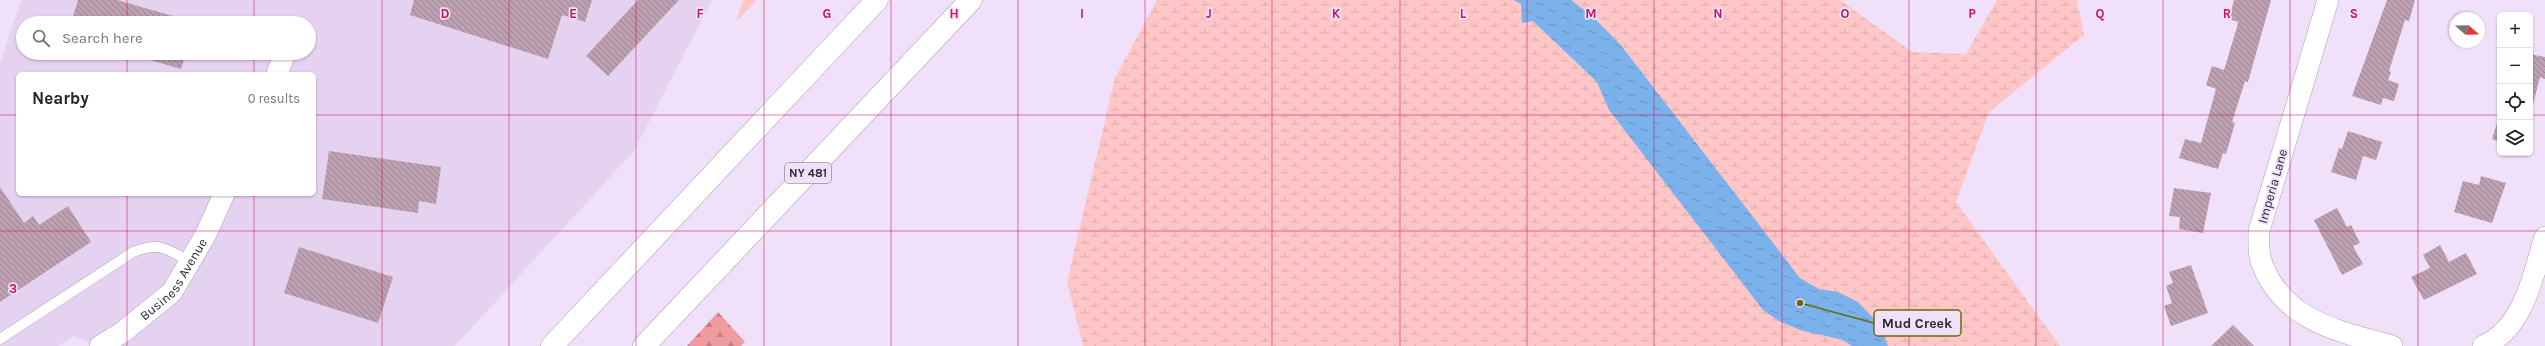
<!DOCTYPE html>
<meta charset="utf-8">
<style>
body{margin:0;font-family:Karla,sans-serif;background:#f2f2f2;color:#222}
.controls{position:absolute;right:12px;top:12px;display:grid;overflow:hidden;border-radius:6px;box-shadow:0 1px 3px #0004}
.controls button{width:36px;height:36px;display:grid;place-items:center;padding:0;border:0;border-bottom:1px solid #e0e0e0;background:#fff;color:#222;font:20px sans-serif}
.compass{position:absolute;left:2449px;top:12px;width:36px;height:36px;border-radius:50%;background:#fff;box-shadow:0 1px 3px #0004;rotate:110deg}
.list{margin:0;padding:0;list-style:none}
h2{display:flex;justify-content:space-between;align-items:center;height:52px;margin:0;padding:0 16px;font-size:17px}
h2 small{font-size:13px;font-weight:400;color:#767676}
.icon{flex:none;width:22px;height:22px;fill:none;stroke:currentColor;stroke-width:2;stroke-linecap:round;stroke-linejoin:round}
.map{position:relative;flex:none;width:2545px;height:346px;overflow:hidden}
.search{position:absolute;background:#fff;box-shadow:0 1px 3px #0004;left:16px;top:16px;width:300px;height:44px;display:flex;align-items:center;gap:10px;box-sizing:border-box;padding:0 14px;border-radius:22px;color:#767676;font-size:15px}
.panel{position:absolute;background:#fff;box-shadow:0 1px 3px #0004;left:16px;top:72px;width:300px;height:124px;border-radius:6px}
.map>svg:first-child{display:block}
.built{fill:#e5d2f1;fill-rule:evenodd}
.forest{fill:url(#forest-firs)}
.wetland{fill:url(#wetland-marsh)}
.park{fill:#ffc6c8}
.water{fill:url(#water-ripples)}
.building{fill:url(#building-back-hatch)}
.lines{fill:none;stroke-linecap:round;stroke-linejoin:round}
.lane-casing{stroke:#ad9db5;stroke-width:11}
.street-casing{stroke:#ad9db5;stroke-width:22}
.highway-casing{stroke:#ad9db5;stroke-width:23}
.lane{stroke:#fff;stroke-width:10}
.street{stroke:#fff;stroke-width:21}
.highway{stroke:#fff;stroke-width:22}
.grid{fill:none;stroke:#c2185b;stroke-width:1;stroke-opacity:0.55}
.labels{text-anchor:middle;stroke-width:3.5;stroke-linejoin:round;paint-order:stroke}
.shield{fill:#f1e0fa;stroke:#685e6d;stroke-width:1}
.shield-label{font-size:12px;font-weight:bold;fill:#2e2731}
.street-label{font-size:13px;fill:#2e2731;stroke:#f1e0fa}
.grid-label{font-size:13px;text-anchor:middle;font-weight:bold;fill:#c2185b;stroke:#f1e0fa;stroke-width:3.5;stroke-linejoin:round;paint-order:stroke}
.leader{fill:none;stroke:#676b0c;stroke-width:1.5}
.callout-dot{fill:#676b0c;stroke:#f1e0fa;stroke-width:1.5}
.callout{fill:#f1e0fa;stroke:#676b0c;stroke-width:1.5}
.callout-label{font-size:14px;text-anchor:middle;font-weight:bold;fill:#2e2731}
</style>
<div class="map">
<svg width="2545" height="346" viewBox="0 0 2545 346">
<defs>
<pattern id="forest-firs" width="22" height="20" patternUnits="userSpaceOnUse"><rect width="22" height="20" fill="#ef9b9f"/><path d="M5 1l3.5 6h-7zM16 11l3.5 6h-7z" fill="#c27e82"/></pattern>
<pattern id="wetland-marsh" width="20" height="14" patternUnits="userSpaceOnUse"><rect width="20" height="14" fill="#ffc6c8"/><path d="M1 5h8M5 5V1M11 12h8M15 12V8" fill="none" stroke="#dbaaac"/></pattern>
<pattern id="water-ripples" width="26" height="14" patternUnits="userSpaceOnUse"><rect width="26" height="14" fill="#7cb2eb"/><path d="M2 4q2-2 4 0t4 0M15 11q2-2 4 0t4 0" fill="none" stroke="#6691bf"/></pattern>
<pattern id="building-back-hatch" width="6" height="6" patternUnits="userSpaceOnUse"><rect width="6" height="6" fill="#bda1b0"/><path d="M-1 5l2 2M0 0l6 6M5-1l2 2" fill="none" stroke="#9a8390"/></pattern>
</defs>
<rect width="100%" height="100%" fill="#f1e0fa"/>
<!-- built -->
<path class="built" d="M21 0H712L634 151 455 346H97L74 336 58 346H0V63ZM23 23H309V53H23ZM18 74H314V194H18Z"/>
<!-- forest -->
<path class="forest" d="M718 312 745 342 741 346H687Z"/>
<!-- wetland -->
<path class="wetland" d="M1157 0H1840L1912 52 1966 54 1997 0H2077L2084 35 1989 112 1956 202 2060 346H1083L1067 282 1115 78Z"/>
<!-- park -->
<path class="park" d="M743 0H757L736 22Z"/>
<!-- water -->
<path class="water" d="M1513 0H1571L1591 15 1620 44 1800 278 1819 289 1838 292 1858 302 1879 324 1888 346H1852L1843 340 1800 330 1779 321 1763 310 1609 110 1597 82 1533 21 1522 23 1521 4Z"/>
<!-- building -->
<g class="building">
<path d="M78 0H117L194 22 71 23Z"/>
<path d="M414 0H592L585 22 562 15 548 59 410 15Z"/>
<path d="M638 0H679L608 76 586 56Z"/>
<path d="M2234 0H2271L2248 82 2245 81 2232 122 2235 123 2226 154 2223 153 2218 169 2179 158 2185 139 2201 143 2216 89 2206 85 2212 66 2224 70 2237 27 2238 22 2229 19Z"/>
<path d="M2387 0H2415L2409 21 2405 20 2389 71 2391 72 2388 80 2399 84 2394 101 2383 98 2381 105 2352 96Z"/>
<path d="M126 53H186L181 69Z"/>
<path d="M2530 54 2545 57V79L2540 77 2530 116Z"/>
<path d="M2500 114V142L2492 139Z"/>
<path d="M2348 131 2382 142 2376 160 2363 156 2356 180 2331 172 2339 148 2342 149Z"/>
<path d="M329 151 441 167 436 204 419 201 418 213 322 199Z"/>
<path d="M2481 176 2506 183 2492 223 2454 212 2463 181 2479 185Z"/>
<path d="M0 187 24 223 33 216 39 225 68 206 91 242 0 302Z"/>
<path d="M2174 188 2211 193 2203 233 2179 229 2180 217 2169 216Z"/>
<path d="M2337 208 2347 227 2351 225 2360 243 2353 246 2363 264 2342 275 2314 220Z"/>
<path d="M2440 245 2449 262 2466 253 2477 274 2424 300 2411 277 2430 268 2423 255Z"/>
<path d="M299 247 393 277 378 323 284 293Z"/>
<path d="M2191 265 2208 313 2171 326 2164 306 2172 303 2166 286 2173 283 2169 272Z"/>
<path d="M2233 325 2254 346H2211Z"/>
</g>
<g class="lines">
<!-- lane casing -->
<g class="lane-casing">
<path id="lane" d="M0 339 133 252C159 242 167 248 190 262"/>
</g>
<!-- street casing -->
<g class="street-casing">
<g id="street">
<path d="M2328 0 2259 231C2259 240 2258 252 2261 261 2282 321 2338 331 2392 346"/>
<path d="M277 74 285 53"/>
<path id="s1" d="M100 346 123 332 172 292 206 234 224 194"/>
<path d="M2483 346C2524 329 2533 275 2545 237"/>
</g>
</g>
<!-- highway casing -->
<g class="highway-casing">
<g id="highway">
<path d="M552 346 877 0"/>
<path d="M644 346 971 0"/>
</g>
</g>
<!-- lane -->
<use href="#lane" class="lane"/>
<!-- street -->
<use href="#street" class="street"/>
<!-- highway -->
<use href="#highway" class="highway"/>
</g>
<!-- grid -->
<path class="grid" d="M127 0V23M254 0V23M382 0V346M509 0V346M636 0V346M764 0V346M891 0V346M1018 0V346M1145 0V346M1272 0V346M1400 0V346M1527 0V346M1654 0V346M1782 0V346M1909 0V346M2036 0V346M2163 0V346M2290 0V346M2418 0V346M127 53V74M254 53V74M0 115H18M314 115H2500M2530 115H2545M127 194V346M254 194V346M0 231H2545"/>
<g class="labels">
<!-- shield labels -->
<rect class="shield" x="785" y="163" width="46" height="20" rx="3"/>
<g class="shield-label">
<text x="808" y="177">NY 481</text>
</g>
<!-- street labels -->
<g class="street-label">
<text transform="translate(2272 186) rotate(-74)" y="5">Imperia Lane</text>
<text dy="5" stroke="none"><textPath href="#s1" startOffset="101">Business Avenue</textPath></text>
</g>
</g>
<g class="grid-label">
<text x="445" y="18">D</text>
<text x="573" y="18">E</text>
<text x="700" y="18">F</text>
<text x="827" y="18">G</text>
<text x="954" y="18">H</text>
<text x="1082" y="18">I</text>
<text x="1209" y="18">J</text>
<text x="1336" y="18">K</text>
<text x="1463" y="18">L</text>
<text x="1591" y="18">M</text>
<text x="1718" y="18">N</text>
<text x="1845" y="18">O</text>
<text x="1972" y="18">P</text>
<text x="2100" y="18">Q</text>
<text x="2227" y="18">R</text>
<text x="2354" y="18">S</text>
<text x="13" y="293">3</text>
</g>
<!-- callouts -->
<path class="leader" d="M1800 303L1874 323"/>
<circle class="callout-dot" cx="1800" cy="303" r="4"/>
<rect class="callout" x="1874" y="310" width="87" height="26" rx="4"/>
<g class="callout-label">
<text x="1917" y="328">Mud Creek</text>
</g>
</svg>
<div class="controls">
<button>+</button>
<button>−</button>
<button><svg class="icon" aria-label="locate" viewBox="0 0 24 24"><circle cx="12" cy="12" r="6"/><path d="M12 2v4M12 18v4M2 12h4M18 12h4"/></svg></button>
<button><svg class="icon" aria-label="layers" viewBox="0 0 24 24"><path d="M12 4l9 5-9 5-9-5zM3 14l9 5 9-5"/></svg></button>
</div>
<svg class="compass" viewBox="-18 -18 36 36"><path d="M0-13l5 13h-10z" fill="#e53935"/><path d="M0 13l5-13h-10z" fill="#767676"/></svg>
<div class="search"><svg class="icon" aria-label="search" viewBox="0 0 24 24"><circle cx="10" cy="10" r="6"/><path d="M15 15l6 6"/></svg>Search here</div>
<section class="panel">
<h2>Nearby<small>0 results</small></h2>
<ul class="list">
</ul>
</section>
</div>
